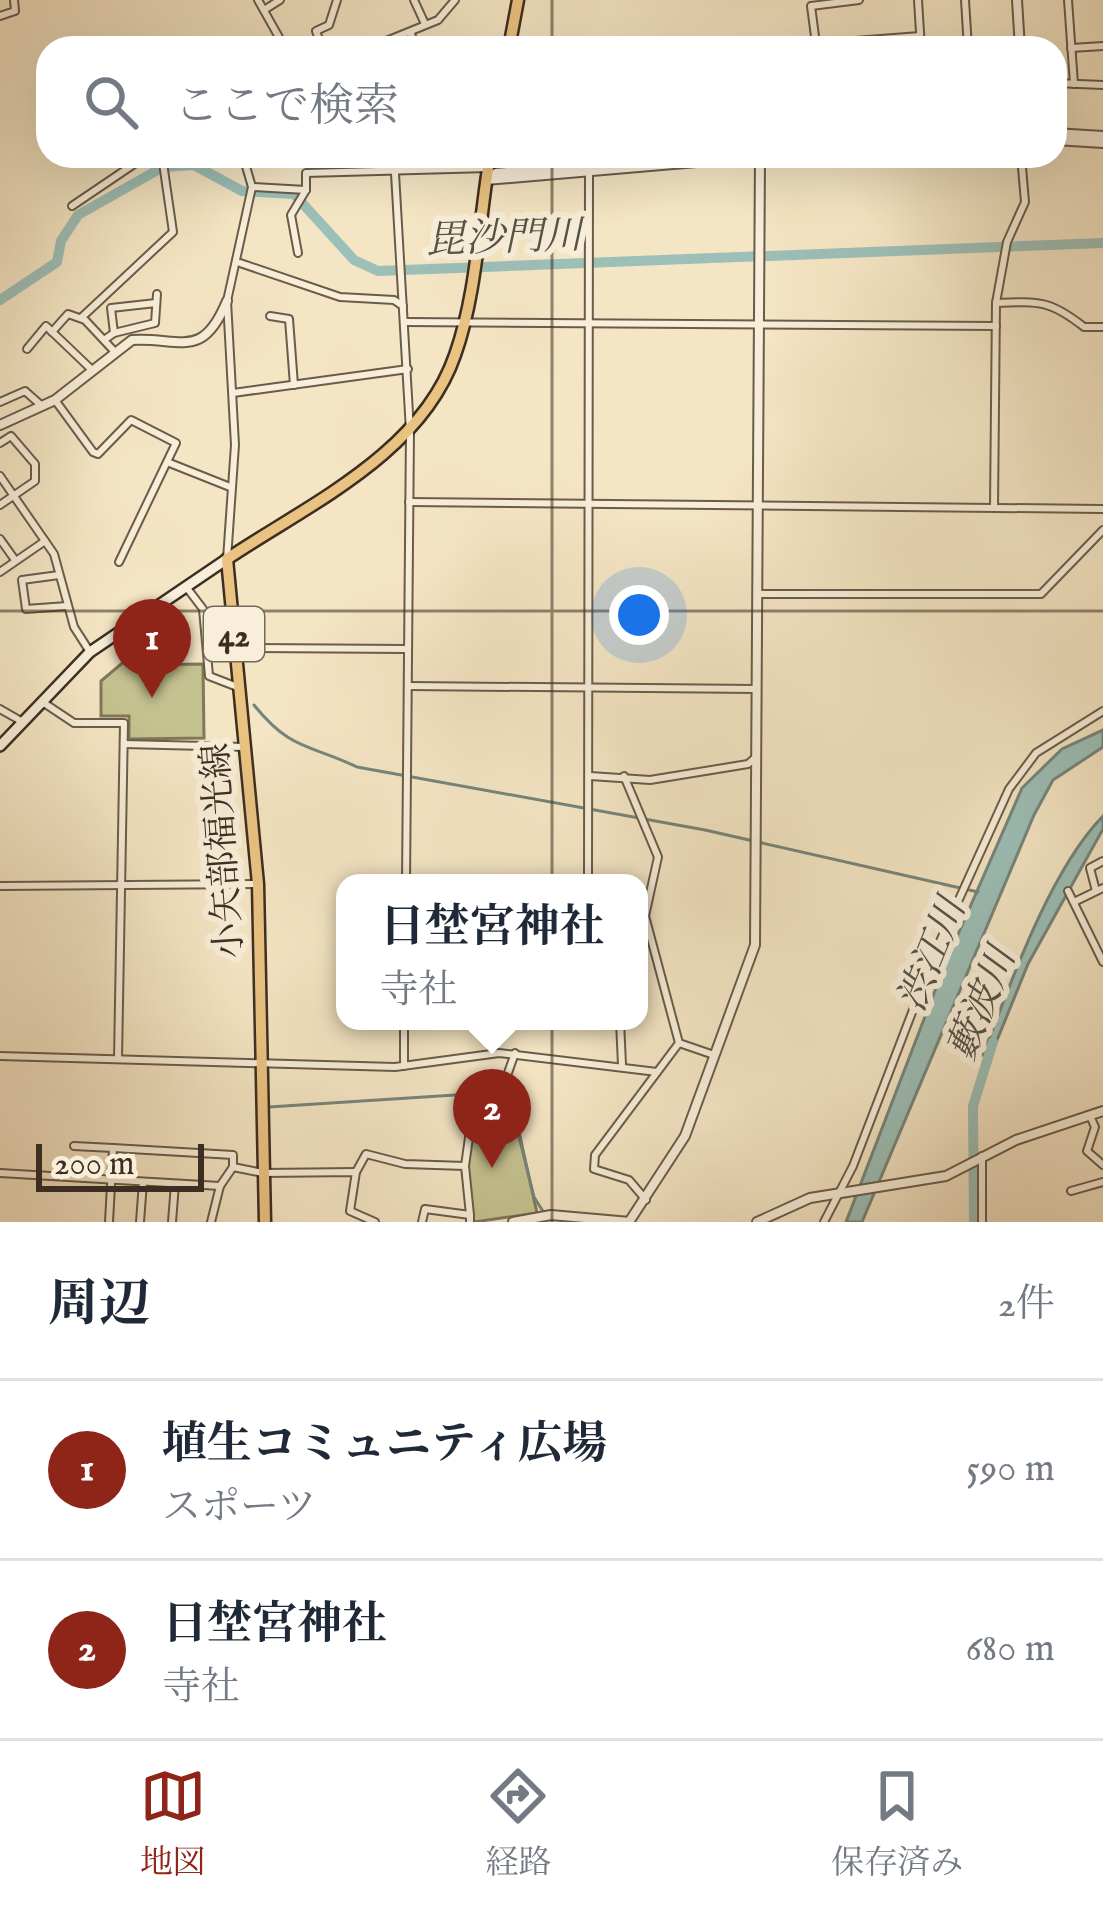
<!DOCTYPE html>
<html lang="ja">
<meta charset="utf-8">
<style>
body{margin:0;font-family:"IM FELL English","Noto Serif JP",serif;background:#f6f6f7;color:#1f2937}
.scale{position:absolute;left:36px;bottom:30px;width:168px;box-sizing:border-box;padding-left:12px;border:6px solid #3c2f22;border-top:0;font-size:33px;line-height:42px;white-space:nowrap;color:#3c2f22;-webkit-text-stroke:9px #f8eed9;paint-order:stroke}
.you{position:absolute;left:639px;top:615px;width:42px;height:42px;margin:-30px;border:9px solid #fff;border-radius:50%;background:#1a73e8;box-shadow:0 0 0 18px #1a73e833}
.badge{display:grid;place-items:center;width:78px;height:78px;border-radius:50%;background:#8f2418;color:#fff;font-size:39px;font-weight:700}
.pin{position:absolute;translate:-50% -99px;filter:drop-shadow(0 3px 6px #0008)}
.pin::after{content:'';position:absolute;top:63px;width:42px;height:36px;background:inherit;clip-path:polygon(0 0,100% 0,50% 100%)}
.popup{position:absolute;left:336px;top:874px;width:312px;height:156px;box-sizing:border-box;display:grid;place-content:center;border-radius:24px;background:#fff;filter:drop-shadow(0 3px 9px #0005);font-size:39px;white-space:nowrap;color:#747a83}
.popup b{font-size:45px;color:#1f2937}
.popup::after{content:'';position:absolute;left:50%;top:100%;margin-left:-24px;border:24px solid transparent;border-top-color:#fff}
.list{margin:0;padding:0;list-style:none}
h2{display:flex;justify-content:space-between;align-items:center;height:156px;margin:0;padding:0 48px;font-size:51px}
h2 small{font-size:39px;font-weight:400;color:#747a83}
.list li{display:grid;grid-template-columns:78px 1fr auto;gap:36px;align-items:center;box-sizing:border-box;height:180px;padding:0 48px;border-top:3px solid #e0e1e3}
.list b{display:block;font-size:45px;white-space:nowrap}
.list p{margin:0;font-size:39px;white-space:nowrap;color:#747a83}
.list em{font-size:39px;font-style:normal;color:#747a83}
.icon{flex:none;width:66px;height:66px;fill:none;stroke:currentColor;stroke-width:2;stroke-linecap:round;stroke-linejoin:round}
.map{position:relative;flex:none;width:1103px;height:1222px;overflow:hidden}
.search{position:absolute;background:#fff;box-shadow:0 12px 48px #0002;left:36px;right:36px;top:36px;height:132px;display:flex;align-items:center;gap:30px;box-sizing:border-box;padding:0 42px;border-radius:36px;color:#747a83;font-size:45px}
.sheet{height:516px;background:#fff}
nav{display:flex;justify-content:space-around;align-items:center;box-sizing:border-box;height:168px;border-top:3px solid #e0e1e3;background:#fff;font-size:33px;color:#747a83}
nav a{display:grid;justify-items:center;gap:6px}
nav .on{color:#8f2418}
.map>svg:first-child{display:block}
.green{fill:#c4c28f;stroke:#807858;stroke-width:3}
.water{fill:#9cbfb7;stroke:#76857b;stroke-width:3}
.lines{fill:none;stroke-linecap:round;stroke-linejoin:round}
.stream{stroke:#76857b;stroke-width:3}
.river{stroke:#9cbfb7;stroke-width:10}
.minor-casing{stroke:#6a5c4a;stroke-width:10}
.tertiary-casing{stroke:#6a5c4a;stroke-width:12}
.secondary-casing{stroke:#3c2f22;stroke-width:14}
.primary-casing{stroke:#3c2f22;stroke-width:15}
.minor{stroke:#f8eed9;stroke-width:6}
.tertiary{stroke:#f8eed9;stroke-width:8}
.secondary{stroke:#f8eed9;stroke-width:9}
.primary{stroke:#eac282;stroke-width:10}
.grid{fill:none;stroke:#3c2f22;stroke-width:3;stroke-opacity:0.55}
.labels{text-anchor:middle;stroke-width:12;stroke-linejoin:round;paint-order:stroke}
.shield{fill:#f8eed9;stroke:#746859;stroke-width:3}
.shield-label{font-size:33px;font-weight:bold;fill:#3c2f22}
.street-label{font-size:36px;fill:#3c2f22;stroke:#f8eed9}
.water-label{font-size:39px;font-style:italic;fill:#545347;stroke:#f8eed9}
</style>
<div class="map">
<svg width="1103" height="1222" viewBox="0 0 1103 1222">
<rect width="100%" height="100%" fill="#f4e5c4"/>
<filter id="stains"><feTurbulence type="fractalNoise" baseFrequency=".00167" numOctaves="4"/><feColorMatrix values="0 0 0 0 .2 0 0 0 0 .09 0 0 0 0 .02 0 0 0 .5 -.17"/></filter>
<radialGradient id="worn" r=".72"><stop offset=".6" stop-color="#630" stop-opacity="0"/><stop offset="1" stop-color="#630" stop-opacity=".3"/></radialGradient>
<!-- green -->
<g class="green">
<path d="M127 659 132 665 203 664 204 738 129 739V716H101V681Z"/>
<path d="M515 1114 537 1213 474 1222 465 1167 473 1117Z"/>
</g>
<!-- water -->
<g class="water">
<path d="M1103 730V747L1053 780 1034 815 862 1222H846L946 962 1022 788 1062 749Z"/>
<path d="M1103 816V829L1028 964 991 1055H983C1010 984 1050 870 1103 816Z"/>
</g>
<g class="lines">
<!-- stream -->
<g class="stream">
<path d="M254 705C291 751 309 744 357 767L705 830 978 892"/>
<path d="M269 1107 486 1093 509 1097 534 1197 544 1213"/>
</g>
<!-- river -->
<g class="river">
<path d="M0 300 57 262 61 241 78 215 163 167 194 165 242 191 294 194 354 260 378 271 1103 243"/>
<path d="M974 1222 973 1106 993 1042"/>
</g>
<!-- minor casing -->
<g class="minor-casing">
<g id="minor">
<path d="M258 0 285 48"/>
<path d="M414 0 425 24"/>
<path d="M918 0 921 48"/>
<path d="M965 0 968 48"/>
<path d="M1068 0 1074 84"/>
<path d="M264 10 280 0"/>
<path d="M0 16 15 11 14 0"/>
<path d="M410 32 417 48"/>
<path d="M816 44 920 36"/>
<path d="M816 44 811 6 859 0"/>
<path d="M322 48 316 31 329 25 337 0"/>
<path d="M369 48 438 20 455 0"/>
<path d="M1071 48 1103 46"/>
<path d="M1055 83 1103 85"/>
<path d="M394 156 410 431 406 883"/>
<path d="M252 187 306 190V173L488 168"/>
<path d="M72 206 146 156"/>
<path d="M298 253 291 215 306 190"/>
<path d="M240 263 340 297 394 300 403 306"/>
<path d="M996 303C1041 301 1051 301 1084 327H1103"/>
<path d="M270 316 289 319 294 385"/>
<path d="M81 318 173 232 162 156"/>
<path d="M405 322 996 326"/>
<path d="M52 332 68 314 85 320 114 351"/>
<path d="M114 333 155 323 157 294"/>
<path d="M104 340 114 333 111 308 156 303"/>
<path d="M27 349 46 326 92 370"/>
<path d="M233 393 408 369"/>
<path d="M55 400 93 452 98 454 131 420 176 443 119 562"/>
<path d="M0 402 25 391 42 406"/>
<path d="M0 443 11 436 35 464V481L0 505"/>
<path d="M167 462 230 487"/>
<path d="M0 476 54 554 74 627 90 652"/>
<path d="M409 502 1103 509"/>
<path d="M994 507 996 303 1007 242 1025 202 1021 156"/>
<path d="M0 539 15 560"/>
<path d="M227 559 235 445 227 301 252 187 243 156"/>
<path d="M0 572 45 541"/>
<path d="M59 575 22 580 26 609 67 606"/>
<path d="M187 588 203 609 209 676 240 688"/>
<path d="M758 594H1041L1103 530"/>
<path d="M236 648 408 649"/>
<path d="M408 686 757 689"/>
<path d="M44 703 74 723H124L118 1059"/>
<path d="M0 709 21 721"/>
<path d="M124 744 245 747"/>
<path d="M590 776 650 780 748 764 756 757"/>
<path d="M624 776 658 857 645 916 679 1043"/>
<path d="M406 883H422"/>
<path d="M588 883 589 172"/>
<path d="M0 886 258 884"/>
<path d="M1068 891 1103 962"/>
<path d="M1096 891 1090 868 1103 861"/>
<path d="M1074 902 1103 888"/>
<path d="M620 1021 622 1065"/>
<path d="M679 1043 714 1055"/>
<path d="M0 1056 395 1067 499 1053 657 1072"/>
<path d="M404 1066V1021"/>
<path d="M493 1115 506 1117"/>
<path d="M1090 1116 1095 1127 1087 1151 1103 1165"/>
<path d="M74 1146 113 1148"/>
<path d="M465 1166 472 1116 493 1115 515 1053"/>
<path d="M233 1167 263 1173 356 1172 350 1211 375 1222"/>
<path d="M356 1172 366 1154 405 1164 465 1166 470 1215"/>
<path d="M0 1173 220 1186"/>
<path d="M1071 1191 1103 1182"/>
<path d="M646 1200 629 1180 594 1169 595 1155 679 1043"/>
<path d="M109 1222 113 1148 233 1155V1167"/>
<path d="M140 1222 143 1182"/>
<path d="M172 1222 175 1184"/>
<path d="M211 1222 220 1186 233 1167"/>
<path d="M422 1222 425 1209 470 1215V1222"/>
<path d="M824 1222 853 1166 936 950 1009 789 1036 753 1103 711"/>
<path d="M982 1222V1156"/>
</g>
</g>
<!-- tertiary casing -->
<g class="tertiary-casing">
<g id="tertiary">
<path d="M1017 0 1020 48"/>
<path d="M1055 133 1103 136"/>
<path d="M1055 140 1103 143"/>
<path d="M488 179 496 173 688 156"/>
<path d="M486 180 767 156"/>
<path d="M0 425 55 400 132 340C181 337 202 361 227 301"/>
<path d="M513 1222 551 1215 630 1222"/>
<path d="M629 1222 685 1136 755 945 760 156"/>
<path d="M757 1222 810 1198 946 1176 1016 1140 1103 1111"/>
</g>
</g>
<!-- secondary casing -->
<g class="secondary-casing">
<path id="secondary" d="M0 746 90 652 227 559"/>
</g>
<!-- primary casing -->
<g class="primary-casing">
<g id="primary">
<path d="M509 48 518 0"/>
<path d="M265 1222 258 884 227 559C309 504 421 454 455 355 477 293 479 220 490 156"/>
</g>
</g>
<!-- minor -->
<use href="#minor" class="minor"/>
<!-- tertiary -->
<use href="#tertiary" class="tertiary"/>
<!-- secondary -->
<use href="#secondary" class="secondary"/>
<!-- primary -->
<use href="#primary" class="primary"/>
</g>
<!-- grid -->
<path class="grid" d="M552 0V48M552 156V1222M0 611H1103"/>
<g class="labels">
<!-- shield labels -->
<rect class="shield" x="204" y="607" width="60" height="54" rx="9"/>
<g class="shield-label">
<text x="234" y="646">42</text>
</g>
<!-- street labels -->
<g class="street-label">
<text transform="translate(221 851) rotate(-94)" y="13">小矢部福光線</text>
</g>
<!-- water labels -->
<g class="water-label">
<text transform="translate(504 236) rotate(-2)" y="14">毘沙門川</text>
<text transform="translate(930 954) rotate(-68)" y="14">渋江川</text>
<text transform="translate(980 1003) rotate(-68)" y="14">藪波川</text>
</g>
</g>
<rect width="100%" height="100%" filter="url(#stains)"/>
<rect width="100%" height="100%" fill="url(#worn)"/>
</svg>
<div class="scale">200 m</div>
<div class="you"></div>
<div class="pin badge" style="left:152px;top:698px">1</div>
<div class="pin badge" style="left:492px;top:1168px">2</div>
<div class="popup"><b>日埜宮神社</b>寺社</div>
<div class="search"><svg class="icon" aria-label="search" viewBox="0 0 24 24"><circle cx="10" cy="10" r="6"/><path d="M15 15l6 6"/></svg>ここで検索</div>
</div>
<section class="sheet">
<h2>周辺<small>2件</small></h2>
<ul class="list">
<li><span class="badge">1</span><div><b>埴生コミュニティ広場</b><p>スポーツ</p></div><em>590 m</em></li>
<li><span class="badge">2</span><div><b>日埜宮神社</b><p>寺社</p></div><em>680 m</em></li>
</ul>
</section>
<nav>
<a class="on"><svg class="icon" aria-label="map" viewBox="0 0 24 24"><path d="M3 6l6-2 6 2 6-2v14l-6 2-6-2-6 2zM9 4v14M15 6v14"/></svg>地図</a>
<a><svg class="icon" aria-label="directions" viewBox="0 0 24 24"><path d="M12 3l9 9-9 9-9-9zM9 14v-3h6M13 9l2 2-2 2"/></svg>経路</a>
<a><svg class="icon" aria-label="saved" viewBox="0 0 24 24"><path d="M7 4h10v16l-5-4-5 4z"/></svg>保存済み</a>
</nav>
